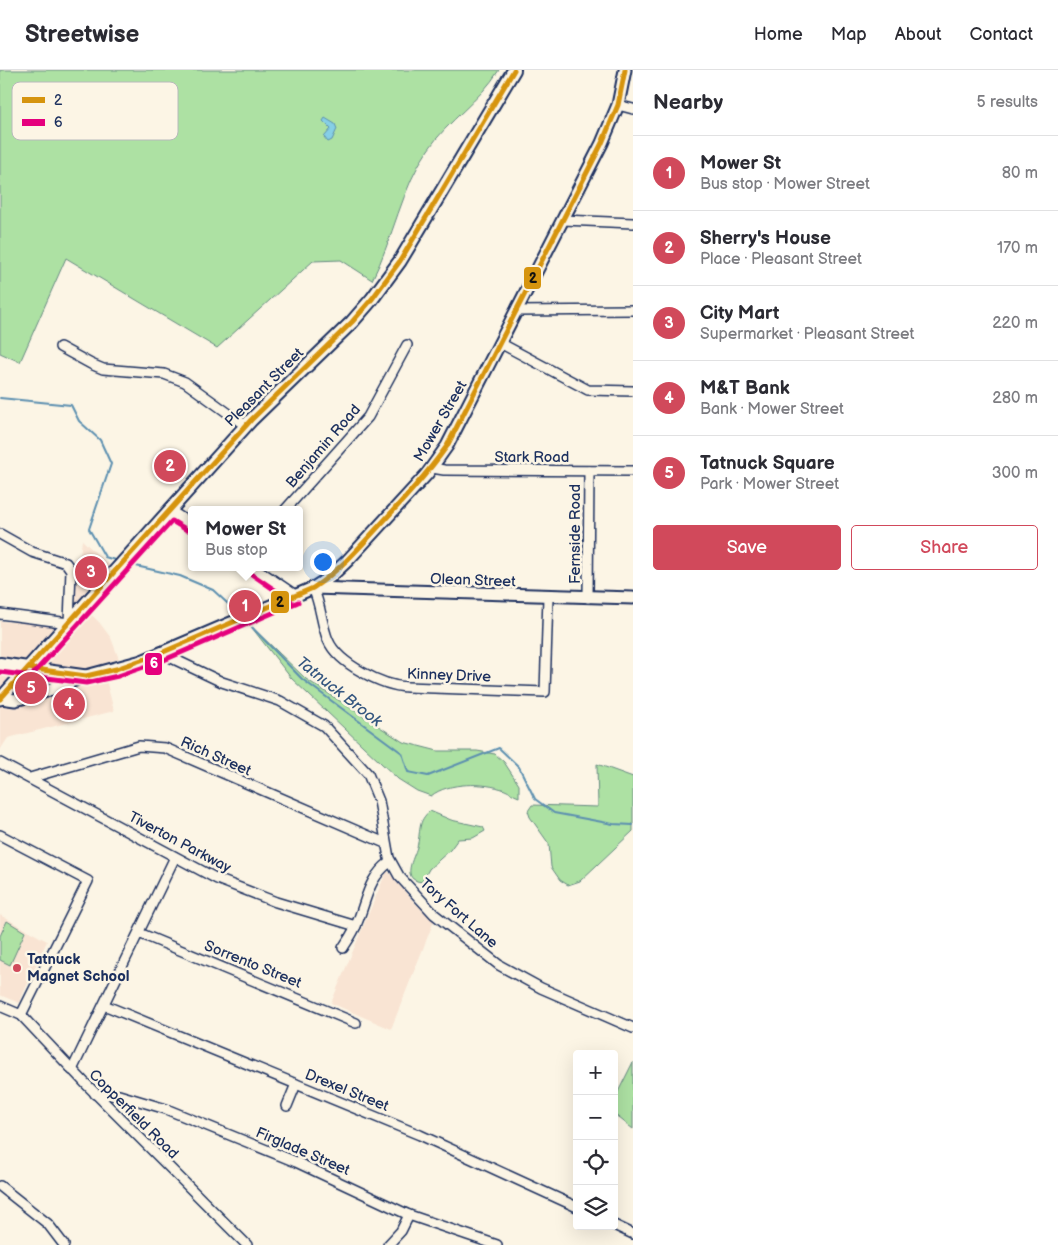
<!DOCTYPE html>
<meta charset="utf-8">
<style>
body{margin:0;font-family:"Balsamiq Sans",sans-serif;background:#f7f7f7;color:#2b2b33}
.controls{position:absolute;right:15px;bottom:15px;display:grid;overflow:hidden;border-radius:5px;box-shadow:0 5px 20px #0002}
.controls button{width:45px;height:45px;display:grid;place-items:center;padding:0;border:0;border-bottom:1px solid #e1e1e2;background:#fff;color:#2b2b33;font:25px sans-serif}
.you{position:absolute;left:322px;top:491px;width:18px;height:18px;margin:-12px;border:4px solid #fff;border-radius:50%;background:#1a73e8;box-shadow:0 0 0 8px #1a73e833}
.badge{display:grid;place-items:center;width:32px;height:32px;border-radius:50%;background:#d1495b;color:#fff;font-size:16px;font-weight:700}
.pin{position:absolute;translate:-50% -50%;border:2px solid #fff;box-shadow:0 1px 5px #0006}
.popup{position:absolute;left:188px;top:436px;width:115px;height:65px;box-sizing:border-box;display:grid;place-content:center;border-radius:5px;background:#fff;filter:drop-shadow(0 1px 4px #0005);font-size:16px;white-space:nowrap;color:#7c7c81}
.popup b{font-size:19px;color:#2b2b33}
.popup::after{content:'';position:absolute;left:50%;top:100%;margin-left:-10px;border:10px solid transparent;border-top-color:#fff}
.list{margin:0;padding:0;list-style:none}
h2{display:flex;justify-content:space-between;align-items:center;height:65px;margin:0;padding:0 20px;font-size:21px}
h2 small{font-size:16px;font-weight:400;color:#7c7c81}
.list li{display:grid;grid-template-columns:32px 1fr auto;gap:15px;align-items:center;box-sizing:border-box;height:75px;padding:0 20px;border-top:1px solid #e1e1e2}
.list b{display:block;font-size:19px;white-space:nowrap}
.list p{margin:0;font-size:16px;white-space:nowrap;color:#7c7c81}
.list em{font-size:16px;font-style:normal;color:#7c7c81}
.actions{display:flex;gap:10px;padding:15px 20px}
.actions a{flex:1;padding:11px 0;border:1px solid #d1495b;border-radius:5px;text-align:center;font-size:18px;color:#d1495b}
.actions .main{background:#d1495b;color:#fff}
.icon{flex:none;width:28px;height:28px;fill:none;stroke:currentColor;stroke-width:2;stroke-linecap:round;stroke-linejoin:round}
.map{position:relative;flex:none;width:633px;height:1175px;overflow:hidden}
header{display:flex;align-items:center;gap:30px;box-sizing:border-box;height:70px;padding:0 25px;background:#fff;border-bottom:1px solid #e1e1e2}
header strong{font-size:24px}
nav{display:flex;gap:28px;margin-inline-start:auto;font-size:18px}
main{display:flex}
aside{flex:1;background:#fff}
.map>svg:first-child{display:block}
.built{fill:#f9e4d3}
.green{fill:#ade1a3;stroke:#648880}
.water{fill:#86cfe6;stroke:#5b8fb0}
.lines{fill:none;stroke-linecap:round;stroke-linejoin:round}
.stream{stroke:#5b8fb0;stroke-width:2}
.street-casing{stroke:#1b2f5e;stroke-width:12}
.secondary-casing{stroke:#1b2f5e;stroke-width:15}
.primary-casing{stroke:#1b2f5e;stroke-width:16}
.street{stroke:#fcf5e5;stroke-width:9}
.secondary{stroke:#fcf5e5;stroke-width:11}
.primary{stroke:#fcf5e5;stroke-width:12}
.bus-1-casing{stroke:#fcf5e5;stroke-width:9}
.bus-2-casing{stroke:#fcf5e5;stroke-width:9}
.bus-1{stroke:#d6940e;stroke-width:5}
.bus-2{stroke:#e5007d;stroke-width:5}
.poi-dot{fill:#d1495b;stroke:#fcf5e5;stroke-width:2}
.labels{text-anchor:middle;stroke-width:5;stroke-linejoin:round;paint-order:stroke}
.street-label{font-size:15px;fill:#1b2f5e;stroke:#fcf5e5}
.poi-label{font-size:15px;font-weight:bold;fill:#1b2f5e;stroke:#fcf5e5;text-anchor:start}
.water-label{font-size:16px;font-style:italic;fill:#365780;stroke:#fcf5e5}
.key{fill:#fcf5e5;stroke:#b8babc;stroke-width:1}
.key-label{font-size:14px;fill:#1b2f5e}
.line-badge{stroke:#fcf5e5;stroke-width:2}
.badge-label{font-size:14px;text-anchor:middle;font-weight:bold;fill:#fff}
.pale-badge-label{font-size:14px;text-anchor:middle;font-weight:bold;fill:#111}
</style>
<header>
<strong>Streetwise</strong>
<nav><a>Home</a><a>Map</a><a>About</a><a>Contact</a></nav>
</header>
<main>
<div class="map">
<svg width="633" height="1175" viewBox="0 0 633 1175">
<rect width="100%" height="100%" fill="#fcf5e5"/>
<filter id="ink" filterUnits="userSpaceOnUse"><feTurbulence type="fractalNoise" baseFrequency=".02" numOctaves="2"/><feDisplacementMap in="SourceGraphic" scale="10" xChannelSelector="R" yChannelSelector="G"/><feConvolveMatrix kernelMatrix="1 2 1 2 8 2 1 2 1" color-interpolation-filters="sRGB"/></filter>
<g filter="url(#ink)">
<!-- built -->
<g class="built">
<path d="M82 470 110 496 78 532 99 552 111 568 119 589 102 594 114 641 8 668 0 680V551L53 555 74 533Z"/>
<path d="M387 800 413 831 434 851 391 959 331 933Z"/>
<path d="M0 845 47 871 19 933 0 925Z"/>
</g>
<!-- green -->
<g class="green">
<path d="M0 0H499C480 31 448 50 428 80 402 116 393 170 372 210L341 190 313 191 217 278 66 188 20 292 0 283Z"/>
<path d="M249 554 306 609 403 672 438 681H477L495 684 504 692 519 715V727C513 725 510 722 505 720 484 712 448 712 431 726L417 721 398 709 291 608Z"/>
<path d="M31 605 57 607 58 613 23 624H16Z"/>
<path d="M597 694 633 707V761L580 811 568 815 560 810 551 797 549 774 530 747 528 741 532 735 598 737Z"/>
<path d="M430 741 451 750 483 757 485 761 473 768 458 769 450 780 429 799 422 812C400 810 414 788 417 777 421 762 417 751 430 741Z"/>
<path d="M7 851 25 862 10 895 0 890V866Z"/>
<path d="M633 992V1059L614 1044V1030Z"/>
</g>
<!-- water -->
<path class="water" d="M325 48 335 54 337 59 332 70 328 72 324 67 331 59 323 51Z"/>
<g class="lines">
<!-- stream -->
<g class="stream">
<path d="M0 328 71 335 79 351 100 370 111 394 89 459 105 487 118 491"/>
<path d="M127 494 180 506 213 520 239 544"/>
<path d="M246 551 302 609 402 683 408 702 428 706 499 678 519 697 535 729 554 743 613 754 633 755"/>
</g>
<!-- street casing -->
<g class="street-casing">
<g id="street">
<path d="M618 35 633 39"/>
<path d="M563 150 633 153"/>
<path d="M516 241 633 240"/>
<path d="M500 273 588 320 633 321"/>
<path d="M60 277 91 294 103 299 164 304 185 312 246 356"/>
<path d="M432 398 444 400 633 401"/>
<path d="M285 440 368 347 407 275"/>
<path d="M171 441 191 454"/>
<path d="M0 464 32 482 66 493 71 500 69 553 0 544"/>
<path d="M254 497 295 525"/>
<path d="M313 518C321 535 321 553 328 570 338 594 383 616 407 617L545 622 548 527"/>
<path d="M588 528 589 401"/>
<path d="M161 583 222 612 280 631 324 656 368 704 379 731 389 788 399 806 434 844 499 895 541 918 633 958"/>
<path d="M0 693 217 809 276 832 356 856"/>
<path d="M30 708 139 676 165 678 385 773"/>
<path d="M0 765 88 811 21 945"/>
<path d="M139 863 356 953"/>
<path d="M343 878C348 870 354 862 357 853 367 829 368 808 390 792"/>
<path d="M104 935 420 1065 577 1137"/>
<path d="M0 936 21 945 85 1013 247 1175"/>
<path d="M72 1000 175 787"/>
<path d="M95 1024 119 1025 166 1039 296 1092 409 1145 497 1175"/>
<path d="M287 1036 296 1014"/>
<path d="M0 1116 48 1154 64 1175"/>
<path d="M614 1155 633 1164"/>
<path d="M388 1175 401 1161 409 1145"/>
</g>
</g>
<!-- secondary casing -->
<g class="secondary-casing">
<g id="secondary">
<path d="M313 518 633 528"/>
<path d="M1 628 15 630 41 623 86 606 142 591 313 518 330 507 348 490 427 404 447 376 602 73 618 35 625 0"/>
<path d="M0 629 28 598 86 606"/>
</g>
</g>
<!-- primary casing -->
<g class="primary-casing">
<path id="primary" d="M0 594 28 598 251 350 352 252 372 229 400 191 514 0"/>
</g>
<!-- street -->
<use href="#street" class="street"/>
<!-- secondary -->
<use href="#secondary" class="secondary"/>
<!-- primary -->
<use href="#primary" class="primary"/>
<!-- bus-1 casing -->
<g class="bus-1-casing">
<g id="bus-1">
<path d="M28 598 86 606 116 599 161 583 313 518C339 501 359 478 380 455 404 429 427 404 447 376L602 73 618 35 625 0"/>
<path d="M0 629 251 350 352 252 372 229 400 191 514 0"/>
</g>
</g>
<!-- bus-2 casing -->
<g class="bus-2-casing">
<g id="bus-2">
<path d="M250 503 291 531"/>
<path d="M0 602 86 613 118 606 164 590 298 532"/>
<path d="M34 603 172 451 187 460"/>
</g>
</g>
<!-- bus-1 -->
<use href="#bus-1" class="bus-1"/>
<!-- bus-2 -->
<use href="#bus-2" class="bus-2"/>
</g>
</g>
<!-- markers -->
<circle class="poi-dot" cx="17" cy="898" r="5"/>
<g class="labels">
<!-- street labels -->
<g class="street-label">
<text transform="translate(264 317) rotate(-45)" y="5">Pleasant Street</text>
<text transform="translate(440 351) rotate(-60)" y="5">Mower Street</text>
<text transform="translate(323 376) rotate(-49)" y="5">Benjamin Road</text>
<text x="532" y="392">Stark Road</text>
<text transform="translate(575 464) rotate(-90)" y="5">Fernside Road</text>
<text transform="translate(473 510) rotate(2)" y="5">Olean Street</text>
<text transform="translate(449 605) rotate(2)" y="5">Kinney Drive</text>
<text transform="translate(216 686) rotate(24)" y="5">Rich Street</text>
<text transform="translate(180 772) rotate(28)" y="5">Tiverton Parkway</text>
<text transform="translate(459 843) rotate(41)" y="5">Tory Fort Lane</text>
<text transform="translate(253 894) rotate(22)" y="5">Sorrento Street</text>
<text transform="translate(347 1020) rotate(22)" y="5">Drexel Street</text>
<text transform="translate(134 1044) rotate(45)" y="5">Copperfield Road</text>
<text transform="translate(303 1081) rotate(23)" y="5">Firglade Street</text>
</g>
<!-- poi labels -->
<g class="poi-label">
<text x="27" y="894">Tatnuck<tspan x="27" dy="17">Magnet School</tspan></text>
</g>
<!-- water labels -->
<g class="water-label">
<text transform="translate(340 621) rotate(38)" y="6">Tatnuck Brook</text>
</g>
</g>
<!-- legend -->
<rect x="12" y="12" width="166" height="58" rx="8" class="key"/>
<rect x="22" y="27" width="23" height="6" fill="#d6940e"/>
<rect x="22" y="49" width="23" height="7" fill="#e5007d"/>
<g class="key-label">
<text x="54" y="35">2</text>
<text x="54" y="57">6</text>
</g>
<g class="line-badge">
<rect x="523" y="196" width="19" height="24" rx="5" fill="#d6940e"/>
<rect x="270" y="520" width="20" height="24" rx="5" fill="#d6940e"/>
<rect x="144" y="582" width="19" height="24" rx="5" fill="#e5007d"/>
</g>
<g class="badge-label">
<text x="154" y="598">6</text>
</g>
<g class="pale-badge-label">
<text x="533" y="213">2</text>
<text x="280" y="537">2</text>
</g>
</svg>
<div class="controls">
<button>+</button>
<button>−</button>
<button><svg class="icon" aria-label="locate" viewBox="0 0 24 24"><circle cx="12" cy="12" r="6"/><path d="M12 2v4M12 18v4M2 12h4M18 12h4"/></svg></button>
<button><svg class="icon" aria-label="layers" viewBox="0 0 24 24"><path d="M12 4l9 5-9 5-9-5zM3 14l9 5 9-5"/></svg></button>
</div>
<div class="you"></div>
<div class="pin badge" style="left:245px;top:536px">1</div>
<div class="popup"><b>Mower St</b>Bus stop</div>
<div class="pin badge" style="left:170px;top:396px">2</div>
<div class="pin badge" style="left:91px;top:502px">3</div>
<div class="pin badge" style="left:69px;top:634px">4</div>
<div class="pin badge" style="left:31px;top:618px">5</div>
</div>
<aside>
<h2>Nearby<small>5 results</small></h2>
<ul class="list">
<li><span class="badge">1</span><div><b>Mower St</b><p>Bus stop · Mower Street</p></div><em>80 m</em></li>
<li><span class="badge">2</span><div><b>Sherry's House</b><p>Place · Pleasant Street</p></div><em>170 m</em></li>
<li><span class="badge">3</span><div><b>City Mart</b><p>Supermarket · Pleasant Street</p></div><em>220 m</em></li>
<li><span class="badge">4</span><div><b>M&amp;T Bank</b><p>Bank · Mower Street</p></div><em>280 m</em></li>
<li><span class="badge">5</span><div><b>Tatnuck Square</b><p>Park · Mower Street</p></div><em>300 m</em></li>
</ul>
<div class="actions"><a class="main">Save</a><a>Share</a></div>
</aside>
</main>
